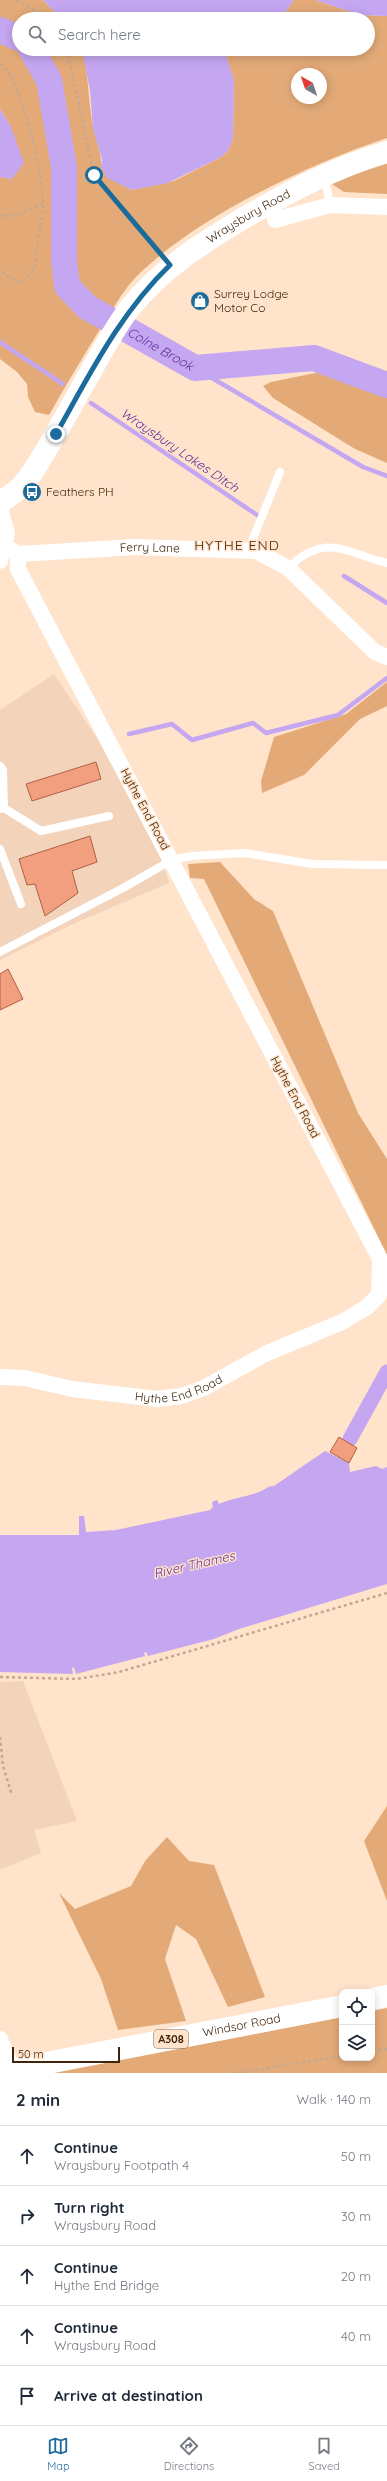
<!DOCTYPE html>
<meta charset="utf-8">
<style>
body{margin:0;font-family:Quicksand,sans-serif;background:#f2f2f3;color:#1f2937}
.controls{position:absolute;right:12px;bottom:12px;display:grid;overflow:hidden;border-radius:8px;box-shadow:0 2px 10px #0003}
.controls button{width:36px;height:36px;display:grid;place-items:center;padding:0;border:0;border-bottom:1px solid #e0e1e3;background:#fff;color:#1f2937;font:20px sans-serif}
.compass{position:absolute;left:291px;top:68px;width:36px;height:36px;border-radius:50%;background:#fff;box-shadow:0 2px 10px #0003;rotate:320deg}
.scale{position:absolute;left:12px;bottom:10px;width:108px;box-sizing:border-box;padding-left:4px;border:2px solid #40250c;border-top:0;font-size:11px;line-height:14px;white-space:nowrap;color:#40250c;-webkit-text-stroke:3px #ffe3cb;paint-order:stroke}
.stop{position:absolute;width:12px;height:12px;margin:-9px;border:3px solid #1b6b9d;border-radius:50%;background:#fff}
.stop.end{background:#1b6b9d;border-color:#fff;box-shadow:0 1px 4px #0008}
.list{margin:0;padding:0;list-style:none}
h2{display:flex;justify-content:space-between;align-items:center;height:52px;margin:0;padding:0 16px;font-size:17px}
h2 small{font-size:13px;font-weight:400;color:#747a83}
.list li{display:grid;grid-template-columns:26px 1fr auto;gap:12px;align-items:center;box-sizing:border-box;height:60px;padding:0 16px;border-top:1px solid #e0e1e3}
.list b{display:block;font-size:15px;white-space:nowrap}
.list p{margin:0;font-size:13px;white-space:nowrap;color:#747a83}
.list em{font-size:13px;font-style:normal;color:#747a83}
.icon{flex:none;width:22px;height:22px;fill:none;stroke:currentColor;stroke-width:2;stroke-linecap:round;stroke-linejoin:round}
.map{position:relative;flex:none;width:387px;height:2073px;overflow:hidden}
.search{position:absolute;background:#fff;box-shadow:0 2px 10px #0003;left:12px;right:12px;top:12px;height:44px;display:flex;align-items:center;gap:10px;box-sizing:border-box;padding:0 14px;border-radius:22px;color:#747a83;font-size:15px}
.sheet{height:352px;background:#fff}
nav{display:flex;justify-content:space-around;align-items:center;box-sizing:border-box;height:56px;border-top:1px solid #e0e1e3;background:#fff;font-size:11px;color:#747a83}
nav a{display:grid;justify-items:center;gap:2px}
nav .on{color:#1b6b9d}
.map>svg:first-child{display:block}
.built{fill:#f3d4bb}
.green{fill:#e3aa78;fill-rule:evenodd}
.water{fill:#c4a6f1}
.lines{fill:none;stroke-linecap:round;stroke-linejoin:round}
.stream{stroke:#c4a6f1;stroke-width:4.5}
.canal{stroke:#c4a6f1;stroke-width:15}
.river{stroke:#c4a6f1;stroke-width:26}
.building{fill:#f29f80;stroke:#ae6142}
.path{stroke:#c4a990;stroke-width:2.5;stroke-dasharray:3 3;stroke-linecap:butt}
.service{stroke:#fff;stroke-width:8}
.minor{stroke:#fff;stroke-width:16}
.secondary{stroke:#fff;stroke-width:22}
.primary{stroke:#fff;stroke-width:22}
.route{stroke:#1b6b9d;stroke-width:5}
.labels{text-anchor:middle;stroke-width:3;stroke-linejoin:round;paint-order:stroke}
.shield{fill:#ffe3cb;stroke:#795e45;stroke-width:1}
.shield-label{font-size:11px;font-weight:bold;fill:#40250c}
.street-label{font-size:12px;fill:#40250c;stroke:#ffe3cb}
.poi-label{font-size:12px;fill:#40250c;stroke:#ffe3cb;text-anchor:start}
.water-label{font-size:13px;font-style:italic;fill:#65329c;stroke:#ffe3cb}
.quarter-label{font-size:14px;letter-spacing:1px;fill:#4e2d0c;stroke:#ffe3cb}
</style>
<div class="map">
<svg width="387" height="2073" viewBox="0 0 387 2073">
<rect width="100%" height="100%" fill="#ffe3cb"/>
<!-- built -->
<g class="built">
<path d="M54 674 97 738 159 852 169 883 75 923 0 960V710Z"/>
<path d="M23 1681 77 1821 34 1830 41 1853 0 1870V1682Z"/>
</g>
<!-- green -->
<g class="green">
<path d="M0 0H43L62 19H19V49H82C89 75 88 100 93 126 95 139 102 152 101 166L114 179 132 190 174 181 221 157 228 151 233 138 234 81 224 49H368V19H278L281 18 294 0H315L360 15 387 16V138C307 165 199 216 139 274 125 287 115 306 105 321 86 352 67 383 49 415L35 412 28 397 27 384 17 372 0 359V177L12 179 11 127 0 109ZM297 74H321V98H297Z"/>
<path d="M387 158V194L344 192 327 181Z"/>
<path d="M330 370 360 375 387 387V463L355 449 273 398 263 386 271 382Z"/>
<path d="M387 682V706L360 719 304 775 262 793 261 781 274 737 346 714Z"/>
<path d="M220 862 254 899 273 911 358 1113 387 1159V1255L204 879 190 878 188 864Z"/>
<path d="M387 1806V1901L364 1841Z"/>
<path d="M167 1837 189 1861 214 1865 265 1997 228 2007 196 1939 176 1925 165 1959 186 2021 118 2030 101 1979 59 1893 75 1909 131 1886 145 1861Z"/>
<path d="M387 2008V2073H54L342 2017V2058H372V2011Z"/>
</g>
<!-- water -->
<g class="water">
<path d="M43 0H294L281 18 278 19H62Z"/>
<path d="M315 0H387V16L360 15Z"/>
<path d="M82 49H224L234 80 233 138 228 151 221 157 168 183 132 190 107 178 101 166 102 159 93 129 90 91Z"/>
<path d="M0 109 11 127 24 163 12 179 0 177Z"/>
<path d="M325 1451 349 1463 350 1472 376 1466 382 1469 387 1467V1584L239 1629 214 1639 148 1656 146 1652 144 1653 145 1656 76 1674 74 1667 72 1668 73 1674 0 1672V1535H79V1516H84L86 1532 116 1530 210 1510 213 1507 212 1502 217 1500 219 1504C233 1498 246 1497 259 1492 265 1490 267 1486 274 1486Z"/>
</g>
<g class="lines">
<!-- stream -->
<g class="stream">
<path d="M0 342 63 384"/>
<path d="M195 368 363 467 387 476"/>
<path d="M91 403 257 515"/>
<path d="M344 576 387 603"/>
<path d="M129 734 172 724 192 740 253 723 266 733 338 715 387 678"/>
</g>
<!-- canal -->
<path class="canal" d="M350 1439 387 1372"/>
<!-- river -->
<g class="river">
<path d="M0 30 19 38"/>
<path id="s1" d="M31 49 49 80 64 167V260L67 286 87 307 195 368 314 358 387 385"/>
</g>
</g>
<!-- building -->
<g class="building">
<path d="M96 762 101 779 32 801 26 784Z"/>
<path d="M90 836 97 862 72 871 78 893 45 916 35 884 27 885 19 859Z"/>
<path d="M8 969 23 999 0 1010V974Z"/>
<path d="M339 1437 357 1448 349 1463 330 1452Z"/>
</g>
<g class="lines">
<!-- path -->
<g class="path">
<path d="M16 0 39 13 45 19"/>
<path d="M67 49 94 175 160 253"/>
<path d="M0 64C4 68 10 73 12 78 27 109 42 169 43 203 43 215 40 227 38 239 36 255 38 274 21 282L6 276 0 269"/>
<path d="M0 216 17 215 43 203"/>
<path d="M0 1677 77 1679 119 1672 387 1593"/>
<path d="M0 1737 3 1766 12 1795"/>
<path d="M372 2051 387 2049"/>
<path d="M237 2073 342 2056"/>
</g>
<!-- service -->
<g class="service">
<path d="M327 189 330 205"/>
<path d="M248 551 280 472"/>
<path d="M288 568C326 532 344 552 387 563"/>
<path d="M0 766 3 770 4 808 0 809"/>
<path d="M4 808 41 831 109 816"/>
<path d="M0 849 21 904"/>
<path d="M0 952 123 888 172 860 191 856 244 853 313 864 387 865"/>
</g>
<!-- minor -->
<g class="minor">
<path d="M275 220 330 205 387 207"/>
<path d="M0 509 7 533 0 561"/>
<path id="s2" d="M18 554 136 547 256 551 288 568 375 652 387 657"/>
<path id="s3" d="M0 1377 25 1378 72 1389 158 1399 181 1396 204 1388 265 1354 342 1322 367 1307 379 1295 380 1259 18 569V554L5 546"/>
<path d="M0 2039 13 2070"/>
</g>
<!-- secondary -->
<path class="secondary" id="s4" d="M0 503 20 488 32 473C50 445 66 416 82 387 97 361 111 333 129 309 162 268 198 246 242 219 289 192 335 167 387 152"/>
<!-- primary -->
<g class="primary">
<path d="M372 1999 387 1996"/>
<path id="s5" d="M0 2072 342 2006"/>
</g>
</g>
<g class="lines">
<!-- route -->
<path class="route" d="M56 434C90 374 120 313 170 265L94 175"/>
</g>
<!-- icons -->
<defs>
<g id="shop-disc" transform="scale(1)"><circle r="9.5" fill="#1b6b9d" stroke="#ffe3cb"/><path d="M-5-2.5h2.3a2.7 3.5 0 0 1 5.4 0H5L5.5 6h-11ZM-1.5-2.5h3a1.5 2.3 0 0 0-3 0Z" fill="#fff"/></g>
<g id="bus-disc" transform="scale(1)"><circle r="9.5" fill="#1b6b9d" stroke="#ffe3cb"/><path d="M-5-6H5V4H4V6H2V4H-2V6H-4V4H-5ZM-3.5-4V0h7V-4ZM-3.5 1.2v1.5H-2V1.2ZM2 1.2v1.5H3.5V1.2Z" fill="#fff"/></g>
</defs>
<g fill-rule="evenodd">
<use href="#shop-disc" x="200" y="301"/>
<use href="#bus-disc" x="32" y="492"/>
</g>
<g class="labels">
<!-- shield labels -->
<rect class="shield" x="154" y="2030" width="34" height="18" rx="3"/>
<g class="shield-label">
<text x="171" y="2043">A308</text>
</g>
<!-- street labels -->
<g class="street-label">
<text dy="4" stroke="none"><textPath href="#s4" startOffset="387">Wraysbury Road</textPath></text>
<text dy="4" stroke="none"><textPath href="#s2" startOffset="132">Ferry Lane</textPath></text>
<text transform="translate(145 809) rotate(62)" y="4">Hythe End Road</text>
<text transform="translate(295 1097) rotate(62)" y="4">Hythe End Road</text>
<text dy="4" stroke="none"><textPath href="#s3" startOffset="182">Hythe End Road</textPath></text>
<text dy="4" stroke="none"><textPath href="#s5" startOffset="246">Windsor Road</textPath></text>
</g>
<!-- poi labels -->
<g class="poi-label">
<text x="214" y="298">Surrey Lodge<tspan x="214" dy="14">Motor Co</tspan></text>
<text x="46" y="496">Feathers PH</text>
</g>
<!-- water labels -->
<g class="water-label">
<text dy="5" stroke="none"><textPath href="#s1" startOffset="357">Colne Brook</textPath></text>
<text transform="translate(180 450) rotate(34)" y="5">Wraysbury Lakes Ditch</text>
<text transform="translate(194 1564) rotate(-13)" y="5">River Thames</text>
</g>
<!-- quarter labels -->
<g class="quarter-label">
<text x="237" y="550">HYTHE END</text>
</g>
</g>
</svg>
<div class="controls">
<button><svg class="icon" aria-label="locate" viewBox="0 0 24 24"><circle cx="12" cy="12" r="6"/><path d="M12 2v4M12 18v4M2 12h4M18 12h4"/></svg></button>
<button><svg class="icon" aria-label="layers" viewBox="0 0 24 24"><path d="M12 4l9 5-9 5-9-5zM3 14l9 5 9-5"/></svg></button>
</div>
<svg class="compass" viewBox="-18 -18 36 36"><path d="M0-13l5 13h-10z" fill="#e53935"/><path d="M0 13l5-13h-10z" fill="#747a83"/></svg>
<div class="scale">50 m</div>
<div class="stop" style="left:94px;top:175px"></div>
<div class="stop end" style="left:56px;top:434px"></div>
<div class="search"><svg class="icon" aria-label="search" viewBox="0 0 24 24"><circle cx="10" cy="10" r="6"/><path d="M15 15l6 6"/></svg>Search here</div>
</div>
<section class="sheet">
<h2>2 min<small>Walk · 140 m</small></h2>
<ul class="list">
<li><svg class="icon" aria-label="ahead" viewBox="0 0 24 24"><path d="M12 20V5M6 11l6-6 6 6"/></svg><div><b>Continue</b><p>Wraysbury Footpath 4</p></div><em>50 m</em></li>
<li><svg class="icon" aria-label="right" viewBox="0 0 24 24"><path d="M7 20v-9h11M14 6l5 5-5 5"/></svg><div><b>Turn right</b><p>Wraysbury Road</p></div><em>30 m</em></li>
<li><svg class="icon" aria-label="ahead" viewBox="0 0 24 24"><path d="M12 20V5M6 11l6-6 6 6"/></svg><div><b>Continue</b><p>Hythe End Bridge</p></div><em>20 m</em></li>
<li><svg class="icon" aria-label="ahead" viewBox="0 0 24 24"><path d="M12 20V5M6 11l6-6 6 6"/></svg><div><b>Continue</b><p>Wraysbury Road</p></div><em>40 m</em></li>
<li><svg class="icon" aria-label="arrive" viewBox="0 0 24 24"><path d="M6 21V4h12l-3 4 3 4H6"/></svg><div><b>Arrive at destination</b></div></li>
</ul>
</section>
<nav>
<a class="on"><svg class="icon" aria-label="map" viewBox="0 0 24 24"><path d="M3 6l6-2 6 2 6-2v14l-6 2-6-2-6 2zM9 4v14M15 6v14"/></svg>Map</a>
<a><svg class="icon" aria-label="directions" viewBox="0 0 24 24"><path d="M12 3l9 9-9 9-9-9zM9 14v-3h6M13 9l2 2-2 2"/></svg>Directions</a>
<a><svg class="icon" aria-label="saved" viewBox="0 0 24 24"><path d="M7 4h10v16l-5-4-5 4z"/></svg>Saved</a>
</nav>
